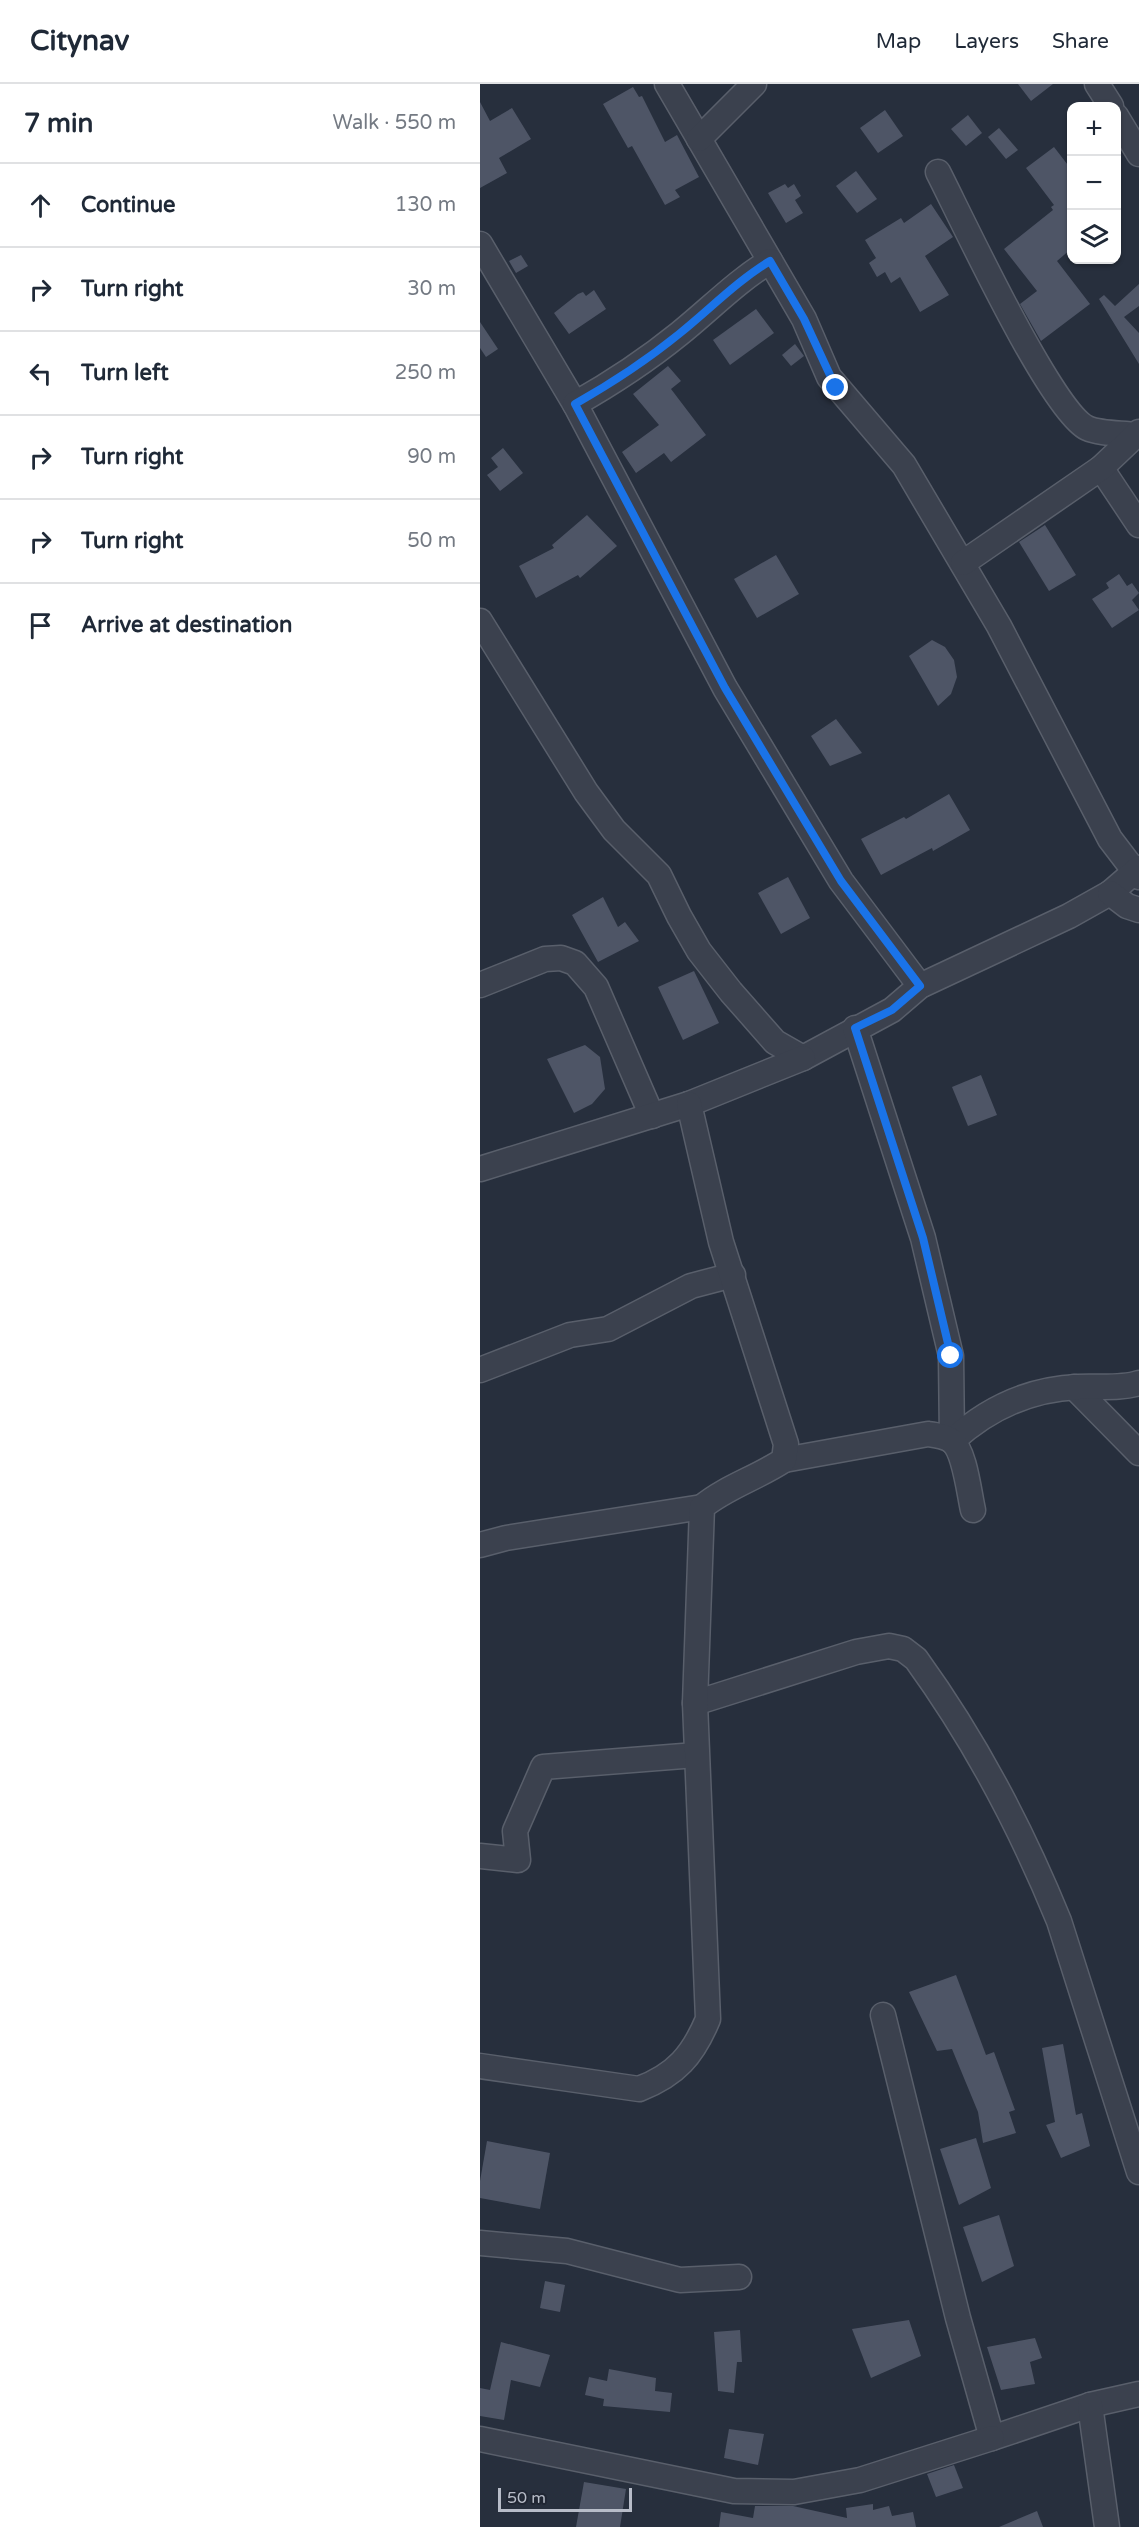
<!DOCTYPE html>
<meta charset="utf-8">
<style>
body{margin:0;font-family:"Varela Round",sans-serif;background:#f6f6f7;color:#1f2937}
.controls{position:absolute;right:18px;top:18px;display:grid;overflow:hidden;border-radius:12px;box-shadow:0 2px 4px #0004}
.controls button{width:54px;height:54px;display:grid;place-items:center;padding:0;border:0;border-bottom:2px solid #e0e1e3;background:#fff;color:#1f2937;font:30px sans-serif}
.scale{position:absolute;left:18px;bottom:15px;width:134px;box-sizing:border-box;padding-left:6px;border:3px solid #b7bcc8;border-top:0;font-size:16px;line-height:21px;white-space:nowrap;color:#b7bcc8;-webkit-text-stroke:4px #202633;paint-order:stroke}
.stop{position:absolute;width:18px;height:18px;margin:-14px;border:4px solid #1a73e8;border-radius:50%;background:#fff}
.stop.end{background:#1a73e8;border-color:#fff;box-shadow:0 2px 6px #0008}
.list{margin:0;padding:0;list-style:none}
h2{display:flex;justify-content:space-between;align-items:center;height:78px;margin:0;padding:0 24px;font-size:26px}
h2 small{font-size:20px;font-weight:400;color:#747a83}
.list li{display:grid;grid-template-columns:39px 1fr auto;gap:18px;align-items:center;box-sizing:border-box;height:84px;padding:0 24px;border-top:2px solid #e0e1e3}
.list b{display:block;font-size:22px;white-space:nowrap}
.list em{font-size:20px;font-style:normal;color:#747a83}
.icon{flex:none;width:33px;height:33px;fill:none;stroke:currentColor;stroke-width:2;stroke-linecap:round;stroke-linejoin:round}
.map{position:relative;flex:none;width:659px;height:2443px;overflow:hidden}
header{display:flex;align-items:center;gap:36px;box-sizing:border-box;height:84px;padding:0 30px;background:#fff;border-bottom:2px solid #e0e1e3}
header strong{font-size:28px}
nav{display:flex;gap:33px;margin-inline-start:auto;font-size:21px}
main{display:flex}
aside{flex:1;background:#fff}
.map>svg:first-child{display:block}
.building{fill:#4e5566}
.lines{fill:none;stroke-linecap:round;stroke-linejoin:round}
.minor-casing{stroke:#595f6b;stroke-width:27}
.minor{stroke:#3b414e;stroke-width:24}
.route{stroke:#1a73e8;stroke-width:8}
</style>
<header>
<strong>Citynav</strong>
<nav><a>Map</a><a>Layers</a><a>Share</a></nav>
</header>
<main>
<aside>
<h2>7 min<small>Walk · 550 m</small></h2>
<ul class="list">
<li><svg class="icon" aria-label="ahead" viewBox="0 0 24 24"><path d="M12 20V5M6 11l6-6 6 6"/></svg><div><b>Continue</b></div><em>130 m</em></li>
<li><svg class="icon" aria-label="right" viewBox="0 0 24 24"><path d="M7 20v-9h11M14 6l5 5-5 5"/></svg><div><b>Turn right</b></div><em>30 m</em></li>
<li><svg class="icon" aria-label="left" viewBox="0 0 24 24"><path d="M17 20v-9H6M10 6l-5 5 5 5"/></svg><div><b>Turn left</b></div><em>250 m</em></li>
<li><svg class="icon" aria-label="right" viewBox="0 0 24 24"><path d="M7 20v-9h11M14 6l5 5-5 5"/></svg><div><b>Turn right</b></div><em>90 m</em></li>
<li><svg class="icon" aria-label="right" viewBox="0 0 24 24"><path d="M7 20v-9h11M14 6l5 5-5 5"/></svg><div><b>Turn right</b></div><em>50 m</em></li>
<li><svg class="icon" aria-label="arrive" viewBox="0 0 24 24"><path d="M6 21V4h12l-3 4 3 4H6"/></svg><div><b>Arrive at destination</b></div></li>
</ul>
</aside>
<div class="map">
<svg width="659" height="2443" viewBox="0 0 659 2443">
<rect width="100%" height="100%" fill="#272f3d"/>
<!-- building -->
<g class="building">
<path d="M538 0H573L551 17Z"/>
<path d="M153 3 159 13 162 12 185 58 197 51 219 93 195 106 200 113 185 121 152 62 148 64 123 20Z"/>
<path d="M0 18 10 37 32 24 51 55 19 74 27 89 0 104Z"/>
<path d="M405 26 423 52 398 69 380 44Z"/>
<path d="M488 31 502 49 486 62 471 45Z"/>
<path d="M519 44 538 66 526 75 508 53Z"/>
<path d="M574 63 591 85V165L577 177 610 220 561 257 540 220 557 207 524 165 573 126 571 123 574 121 546 84Z"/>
<path d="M376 87 397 115 377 129 356 102Z"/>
<path d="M305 100 308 104 314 100 321 112 315 116 323 129 306 139 288 109Z"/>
<path d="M451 120 473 153 445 172 469 211 440 228 420 193 411 199 405 188 397 193 389 179 396 174 385 156 421 134 424 139Z"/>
<path d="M41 171 48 182 36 189 29 177Z"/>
<path d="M659 200V222L644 233 659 249V280L619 215 624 211 635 222Z"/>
<path d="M114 206 126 225 89 250 74 229 98 210 103 208 106 212Z"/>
<path d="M276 225 294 249 250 281 233 256Z"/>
<path d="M0 238 18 265 6 273 0 264Z"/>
<path d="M315 260 324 272 311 282 302 271Z"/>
<path d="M188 282 201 297 191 305 226 351 191 378 184 369 156 389 142 368 179 341 153 310Z"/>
<path d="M23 364 43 389 20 407 7 391 18 383 11 374Z"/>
<path d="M107 431 137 462 100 494 98 491 56 514 39 482 74 464 72 461Z"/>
<path d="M565 441 596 491 569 507 539 458Z"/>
<path d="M296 471 319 510 277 534 254 495Z"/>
<path d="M639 490 647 502 652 499 659 509 652 516 659 526 632 544 612 515 629 504 626 499Z"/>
<path d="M452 556 465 563 474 576 477 593 471 610 458 622 429 572Z"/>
<path d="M356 635 382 669 350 682 331 652Z"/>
<path d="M469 710 490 746 453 767 452 764 401 791 381 755 424 733 426 735Z"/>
<path d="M308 793 330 834 301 850 278 809Z"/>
<path d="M123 813 138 843 145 838 159 857 118 878 92 831Z"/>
<path d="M214 887 239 939 203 956 178 903Z"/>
<path d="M105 961 120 973 125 1005 112 1020 94 1029 67 975Z"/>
<path d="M501 991 517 1031 488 1042 472 1003Z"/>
<path d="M476 1891 506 1971 514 1968 535 2026 529 2028 536 2049 503 2059 498 2028 472 1965 457 1967 429 1908Z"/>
<path d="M583 1960 596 2031 602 2029 610 2062 581 2074 566 2041 575 2038 562 1964Z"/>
<path d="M496 2054 511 2104 479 2121 460 2065Z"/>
<path d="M7 2057 70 2069 60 2125 0 2114V2097Z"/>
<path d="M519 2131 534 2182 502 2198 483 2143Z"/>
<path d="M65 2197 85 2201 80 2228 60 2224Z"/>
<path d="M429 2236 441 2272 391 2294 372 2245Z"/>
<path d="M260 2246 262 2278H257L254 2309 238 2307 234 2248Z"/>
<path d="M555 2254 562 2274 550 2278 555 2300 521 2306 507 2263Z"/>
<path d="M21 2258 70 2271 60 2303 31 2296 24 2336 0 2332V2304L10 2306Z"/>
<path d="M129 2285 176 2294 175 2307 192 2309 190 2328 123 2322 124 2315 105 2311 109 2293 127 2297Z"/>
<path d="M249 2345 284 2350 278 2381 244 2374Z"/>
<path d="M474 2381 483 2404 456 2413 447 2390Z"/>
<path d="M104 2398 146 2405 140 2443H96Z"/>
<path d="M393 2420V2426L409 2422 412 2432 433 2428 436 2443H239L241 2428 273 2434 275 2422H313L367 2434 366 2424Z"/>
<path d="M557 2427 563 2443H519Z"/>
</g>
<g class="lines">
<!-- minor casing -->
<g class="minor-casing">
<g id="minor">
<path d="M187 0 324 235 349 293 424 381 519 542 630 755 659 793"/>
<path d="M617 0 631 22"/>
<path d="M636 32 659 70"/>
<path d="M219 55 274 0"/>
<path d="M458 88C481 133 571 327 607 344 620 350 642 349 656 351"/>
<path d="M0 160 95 320 245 604 361 797 440 902"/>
<path d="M95 320C132 299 167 276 199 250 230 225 257 197 290 177"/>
<path d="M621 384 659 441"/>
<path d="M483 479 621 384 659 348"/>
<path d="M0 537 106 708 134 746 179 791 199 832 219 867 251 908 295 958 323 974 412 926 440 902 589 832 630 809 659 784"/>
<path d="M630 809 647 822 659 826"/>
<path d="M0 901 65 875 81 874 95 879 116 903 172 1032"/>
<path d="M375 944 443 1154 471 1272 472 1357"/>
<path d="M0 1085 209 1020 323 974"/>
<path d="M0 1286 90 1251 128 1245 211 1202 253 1191"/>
<path d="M594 1303 659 1369"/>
<path d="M472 1357C507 1325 550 1305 598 1303 617 1302 641 1305 659 1299"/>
<path d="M304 1376 448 1350C456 1351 465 1352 472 1357 485 1368 489 1409 493 1426"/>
<path d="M0 1461 26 1454 222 1423"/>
<path d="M215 1619 376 1568 409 1562 423 1565 436 1575C494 1655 542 1746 579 1837L659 2088"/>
<path d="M0 1772 38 1776 35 1747 63 1683 216 1671"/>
<path d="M403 1931 478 2234 512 2354 610 2321 659 2310"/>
<path d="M0 1982 159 2005C196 1991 213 1971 228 1935L215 1619 222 1423C246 1403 277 1394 304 1376L306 1360 241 1158 209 1020"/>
<path d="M0 2159 87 2167 200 2196 259 2193"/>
<path d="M610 2321 627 2443"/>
<path d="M0 2355 254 2407 314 2408 380 2396 512 2354"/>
</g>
</g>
<!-- minor -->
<use href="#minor" class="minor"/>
</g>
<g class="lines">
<!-- route -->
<path class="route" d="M356 304 324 235 290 177C257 197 230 225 199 250 167 276 132 299 95 320L245 604 361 797 440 902 412 926 375 944 443 1154 471 1272"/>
</g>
</svg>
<div class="controls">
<button>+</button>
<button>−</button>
<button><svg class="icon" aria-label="layers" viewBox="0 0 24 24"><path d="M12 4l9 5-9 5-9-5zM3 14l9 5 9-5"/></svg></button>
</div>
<div class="scale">50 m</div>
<div class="stop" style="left:471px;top:1272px"></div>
<div class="stop end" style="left:356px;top:304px"></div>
</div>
</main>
